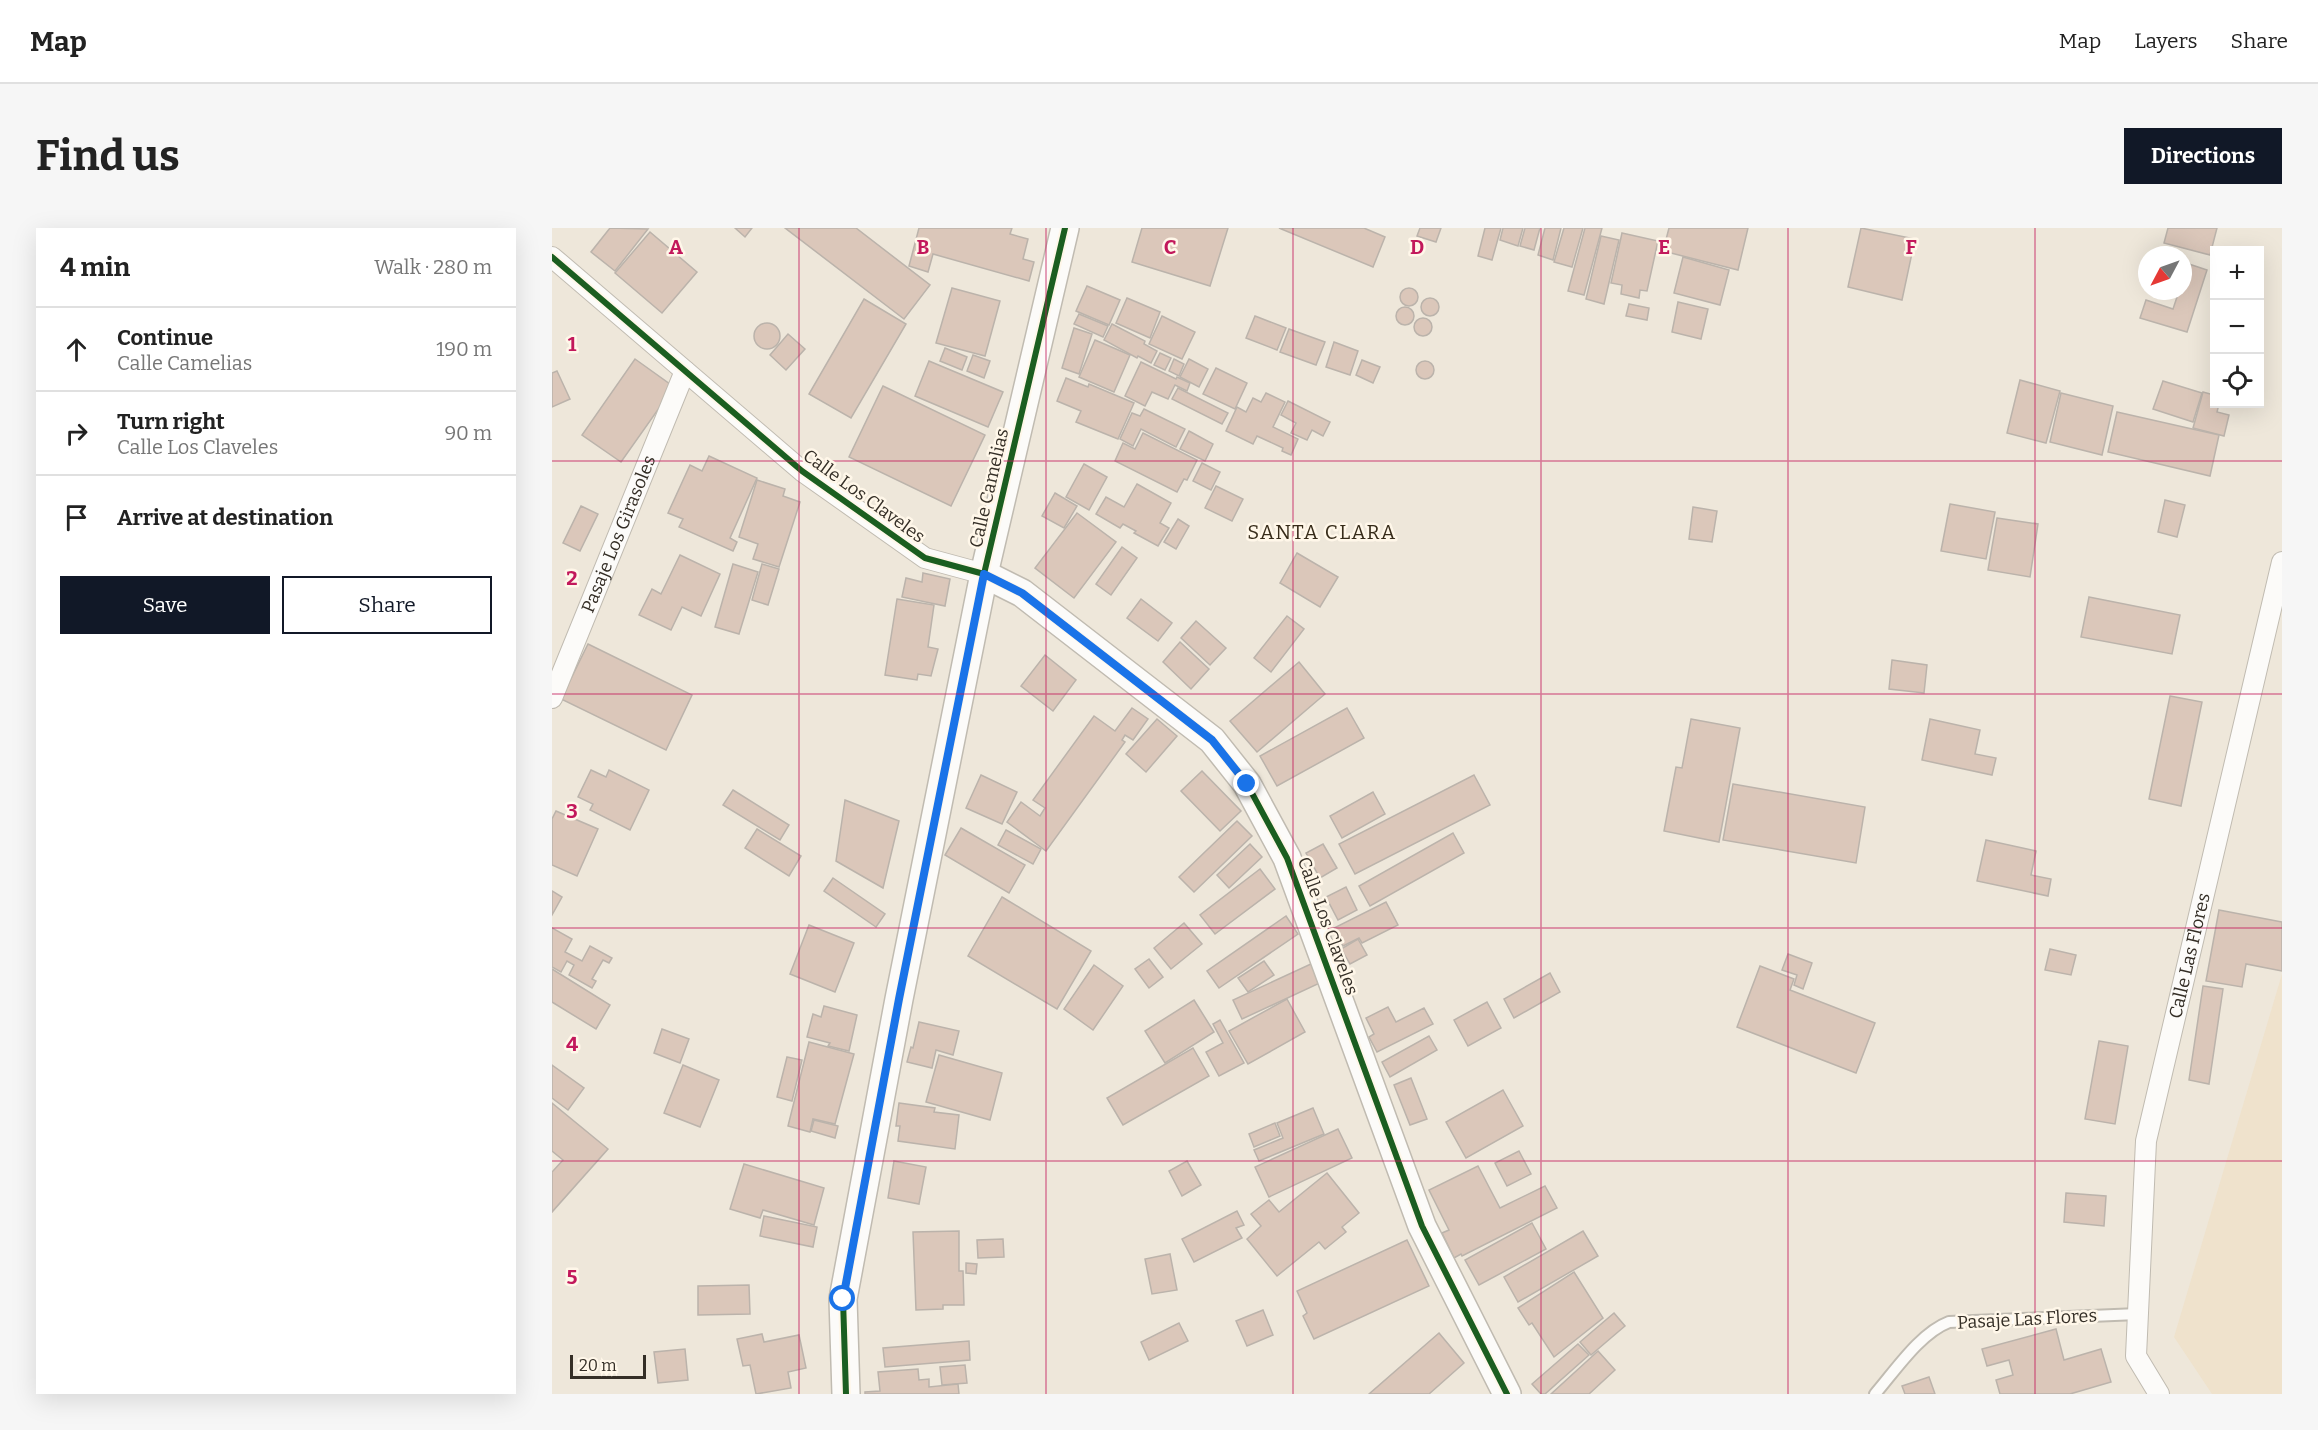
<!DOCTYPE html>
<meta charset="utf-8">
<style>
body{margin:0;font-family:Bitter,serif;background:#f6f6f6;color:#222}
.controls{position:absolute;right:18px;top:18px;display:grid;overflow:hidden;border-radius:0px;box-shadow:0 6px 24px #0002}
.controls button{width:54px;height:54px;display:grid;place-items:center;padding:0;border:0;border-bottom:2px solid #e0e0e0;background:#fff;color:#222;font:30px sans-serif}
.compass{position:absolute;left:1586px;top:18px;width:54px;height:54px;border-radius:50%;background:#fff;box-shadow:0 6px 24px #0002;rotate:229deg}
.scale{position:absolute;left:18px;bottom:15px;width:76px;box-sizing:border-box;padding-left:6px;border:3px solid #342e26;border-top:0;font-size:16px;line-height:21px;white-space:nowrap;color:#342e26;-webkit-text-stroke:4px #fff7e9;paint-order:stroke}
.stop{position:absolute;width:18px;height:18px;margin:-14px;border:4px solid #1a73e8;border-radius:50%;background:#fff}
.stop.end{background:#1a73e8;border-color:#fff;box-shadow:0 2px 6px #0008}
.list{margin:0;padding:0;list-style:none}
h2{display:flex;justify-content:space-between;align-items:center;height:78px;margin:0;padding:0 24px;font-size:26px}
h2 small{font-size:20px;font-weight:400;color:#767676}
.list li{display:grid;grid-template-columns:39px 1fr auto;gap:18px;align-items:center;box-sizing:border-box;height:84px;padding:0 24px;border-top:2px solid #e0e0e0}
.list b{display:block;font-size:22px;white-space:nowrap}
.list p{margin:0;font-size:20px;white-space:nowrap;color:#767676}
.list em{font-size:20px;font-style:normal;color:#767676}
.actions{display:flex;gap:12px;padding:18px 24px}
.actions a{flex:1;padding:14px 0;border:2px solid #111827;border-radius:0px;text-align:center;font-size:21px;color:#111827}
.actions .main{background:#111827;color:#fff}
.icon{flex:none;width:33px;height:33px;fill:none;stroke:currentColor;stroke-width:2;stroke-linecap:round;stroke-linejoin:round}
.map{position:relative;flex:none;width:1730px;height:1166px;overflow:hidden;border-radius:0px}
header{display:flex;align-items:center;gap:36px;box-sizing:border-box;height:84px;padding:0 30px;background:#fff;border-bottom:2px solid #e0e0e0}
header strong{font-size:28px}
nav{display:flex;gap:33px;margin-inline-start:auto;font-size:21px}
.intro{display:flex;align-items:center;justify-content:space-between;box-sizing:border-box;height:144px;padding:0 36px}
h1{margin:0;font-size:42px}
.button{padding:15px 27px;border-radius:0px;background:#111827;color:#fff;font-size:21px;font-weight:700}
main{display:flex;gap:36px;padding:0 36px}
aside{flex:1;background:#fff;border-radius:0px;box-shadow:0 6px 24px #0002}
.map>svg:first-child{display:block}
.built{fill:#efe2cc}
.building{fill:#dbc7ba;stroke:#bbb3ab;stroke-width:1.5}
.lines{fill:none;stroke-linecap:round;stroke-linejoin:round}
.lane-casing{stroke:#c0bbb1;stroke-width:14}
.street-casing{stroke:#c0bbb1;stroke-width:22}
.secondary-casing{stroke:#c0bbb1;stroke-width:30}
.lane{stroke:#fcfbf9;stroke-width:10}
.street{stroke:#fcfbf9;stroke-width:20}
.secondary{stroke:#fcfbf9;stroke-width:27}
.cycleway-casing{stroke:#fff7e9;stroke-width:10}
.cycleway{stroke:#1b5e20;stroke-width:6}
.route{stroke:#1a73e8;stroke-width:8}
.grid{fill:none;stroke:#c2185b;stroke-width:1.5;stroke-opacity:0.55}
.labels{text-anchor:middle;stroke-width:5;stroke-linejoin:round;paint-order:stroke}
.street-label{font-size:18px;fill:#342e26;stroke:#fff7e9}
.neighbourhood-label{font-size:20px;letter-spacing:1.5px;fill:#362b19;stroke:#fff7e9}
.grid-label{font-size:20px;text-anchor:middle;font-weight:bold;fill:#c2185b;stroke:#fff7e9;stroke-width:5;stroke-linejoin:round;paint-order:stroke}
</style>
<header>
<strong>Map</strong>
<nav><a>Map</a><a>Layers</a><a>Share</a></nav>
</header>
<div class="intro"><h1>Find us</h1><a class="button">Directions</a></div>
<main>
<aside>
<h2>4 min<small>Walk · 280 m</small></h2>
<ul class="list">
<li><svg class="icon" aria-label="ahead" viewBox="0 0 24 24"><path d="M12 20V5M6 11l6-6 6 6"/></svg><div><b>Continue</b><p>Calle Camelias</p></div><em>190 m</em></li>
<li><svg class="icon" aria-label="right" viewBox="0 0 24 24"><path d="M7 20v-9h11M14 6l5 5-5 5"/></svg><div><b>Turn right</b><p>Calle Los Claveles</p></div><em>90 m</em></li>
<li><svg class="icon" aria-label="arrive" viewBox="0 0 24 24"><path d="M6 21V4h12l-3 4 3 4H6"/></svg><div><b>Arrive at destination</b></div></li>
</ul>
<div class="actions"><a class="main">Save</a><a>Share</a></div>
</aside>
<div class="map">
<svg width="1730" height="1166" viewBox="0 0 1730 1166">
<rect width="100%" height="100%" fill="#eee7da"/>
<!-- built -->
<path class="built" d="M1730 746V1166H1660L1622 1109Z"/>
<!-- building -->
<g class="building">
<path d="M58 0 96 1 63 43 39 24Z"/>
<path d="M183 0H200L193 9Z"/>
<path d="M233 0H304L378 57 352 91Z"/>
<path d="M367 0H460L458 6 476 11 471 31 482 34 477 53 381 26 376 44 357 38Z"/>
<path d="M590 0H676L658 58 580 34Z"/>
<path d="M727 0H812L833 9 821 39Z"/>
<path d="M868 0H889L884 14 865 8Z"/>
<path d="M933 0H949L940 32 926 28Z"/>
<path d="M951 0H971L966 18 948 12Z"/>
<path d="M973 0H988L982 22 968 18Z"/>
<path d="M993 0H1009L1001 32 986 27Z"/>
<path d="M1012 0H1031L1020 39 1002 34Z"/>
<path d="M1033 0H1050L1032 67 1016 63Z"/>
<path d="M1117 0H1196L1186 42 1111 23Z"/>
<path d="M1309 0 1363 11 1350 72 1296 59Z"/>
<path d="M1616 0H1665L1658 27 1612 15Z"/>
<path d="M98 4 145 44 110 85 63 45Z"/>
<path d="M1070 5 1106 13 1095 63 1088 62 1087 70 1069 66 1070 57 1059 55Z"/>
<path d="M1049 8 1067 12 1052 76 1034 71Z"/>
<path d="M1131 29 1177 42 1168 77 1122 65Z"/>
<path d="M1631 34 1655 42 1635 104 1588 90 1594 72 1621 81 1626 66 1615 63H1631Z"/>
<path d="M535 58 568 72 557 97 524 83Z"/>
<circle cx="857" cy="69" r="9"/>
<path d="M400 60 448 73 433 128 384 115Z"/>
<circle cx="878" cy="79" r="9"/>
<path d="M575 70 608 84 598 110 564 95Z"/>
<path d="M312 71 354 96 299 190 257 166Z"/>
<path d="M1126 74 1156 81 1149 111 1120 104Z"/>
<path d="M1077 76 1097 80 1095 92 1074 88Z"/>
<circle cx="853" cy="88" r="9"/>
<path d="M527 86 556 98 551 109 522 96Z"/>
<path d="M610 88 643 104 630 131 597 116Z"/>
<path d="M703 88 734 100 725 122 694 110Z"/>
<circle cx="871" cy="99" r="9"/>
<circle cx="215" cy="108" r="13"/>
<path d="M560 96 593 113 592 116 605 123 599 135 586 128 585 130 552 112Z"/>
<path d="M522 100 540 106 527 146 510 140Z"/>
<path d="M737 101 773 114 764 137 728 124Z"/>
<path d="M236 106 253 121 234 142 218 127Z"/>
<path d="M543 112 578 127 562 164 527 149Z"/>
<path d="M782 114 806 123 798 147 774 139Z"/>
<path d="M393 120 415 129 410 142 388 133Z"/>
<path d="M608 125 619 130 613 142 602 137Z"/>
<path d="M421 127 438 133 432 150 415 143Z"/>
<path d="M83 131 122 159 69 234 30 207Z"/>
<path d="M622 131 632 136 627 148 617 143Z"/>
<path d="M637 131 656 141 647 159 628 149Z"/>
<path d="M810 132 828 139 821 155 804 147Z"/>
<circle cx="873" cy="142" r="9"/>
<path d="M377 133 451 164 436 199 363 168Z"/>
<path d="M589 134 624 151 625 149 638 155 635 163 623 157 616 171 600 164 593 178 573 168Z"/>
<path d="M664 140 695 155 683 181 651 166Z"/>
<path d="M5 143 18 171 0 179V145Z"/>
<path d="M514 150 536 159 537 156 582 175 566 211 524 194 529 183 505 173Z"/>
<path d="M1468 152 1508 163 1494 215 1455 205Z"/>
<path d="M1611 153 1650 165 1641 194 1601 181Z"/>
<path d="M331 158 433 207 399 278 297 229Z"/>
<path d="M626 160 676 185 670 196 620 171Z"/>
<path d="M1651 164 1662 167V176H1667L1665 184 1677 187 1672 208 1641 200Z"/>
<path d="M714 165 733 174 721 199 746 211 739 227 730 223 731 220 705 208 701 216 674 203 685 179 694 184 701 170 709 174Z"/>
<path d="M1509 165 1561 178 1550 227 1498 214Z"/>
<path d="M736 173 778 194 771 208 760 202 755 212 739 205 744 195 729 187Z"/>
<path d="M592 181 633 201 624 219 589 201 581 218 568 211 580 185 588 188Z"/>
<path d="M1565 184 1667 207 1658 248 1556 224Z"/>
<path d="M637 203 661 216 653 233 628 221Z"/>
<path d="M591 205 645 232 635 252 632 251 625 264 563 233 571 215 583 221Z"/>
<path d="M157 228 205 250 178 310 185 314 181 323 127 299 131 291 116 285 138 237 150 243Z"/>
<path d="M650 235 668 244 659 262 641 253Z"/>
<path d="M532 236 555 249 537 282 514 269Z"/>
<path d="M205 252 233 261 231 268 248 274 227 339 201 331 206 316 187 309Z"/>
<path d="M585 256 619 275 608 295 617 300 606 318 582 305 584 303 571 296 568 300 544 286 554 269 572 279Z"/>
<path d="M664 258 691 271 680 293 653 280Z"/>
<path d="M503 265 525 278 512 300 490 288Z"/>
<path d="M1613 272 1633 277 1625 309 1606 304Z"/>
<path d="M1398 276 1443 284 1434 331 1389 323Z"/>
<path d="M29 278 46 286 28 323 11 315Z"/>
<path d="M1141 279 1165 283 1160 314 1137 311Z"/>
<path d="M525 285 564 314 522 370 483 340Z"/>
<path d="M1445 290 1486 296 1478 349 1436 342Z"/>
<path d="M626 291 637 298 624 321 612 314Z"/>
<path d="M570 319 585 330 559 367 544 356Z"/>
<path d="M745 325 786 349 768 379 728 355Z"/>
<path d="M128 327 168 346 149 388 130 379 119 402 87 387 100 361 109 366Z"/>
<path d="M181 336 206 344 187 406 163 399Z"/>
<path d="M210 336 227 341 216 377 200 372Z"/>
<path d="M371 345 398 351 393 378 350 369 354 350 370 354Z"/>
<path d="M1537 369 1628 387 1620 426 1529 409Z"/>
<path d="M345 371 382 377 376 419 386 421 379 448 366 446 365 452 333 447Z"/>
<path d="M589 371 620 395 606 413 575 390Z"/>
<path d="M735 388 752 401 719 444 702 430Z"/>
<path d="M644 393 674 420 658 437 629 410Z"/>
<path d="M628 414 657 441 639 461 611 434Z"/>
<path d="M36 416 140 467 114 522 9 471Z"/>
<path d="M493 427 524 452 501 483 469 458Z"/>
<path d="M1340 432 1375 437 1372 465 1337 461Z"/>
<path d="M747 434 773 466 705 524 678 493Z"/>
<path d="M1618 468 1650 474 1629 578 1597 571Z"/>
<path d="M580 480 596 491 581 512 573 507 570 512 573 514 494 623 455 594 469 574 488 588 493 580 481 572 542 488 563 503Z"/>
<path d="M795 480 812 510 725 558 708 528Z"/>
<path d="M605 491 625 508 594 544 574 526Z"/>
<path d="M1139 491 1188 500 1167 614 1112 603 1124 539 1130 540Z"/>
<path d="M1378 491 1428 502 1423 526 1444 530 1440 547 1370 532Z"/>
<path d="M39 542 54 549 57 542 97 562 78 602 38 582 41 576 26 569Z"/>
<path d="M650 543 689 583 668 603 629 563Z"/>
<path d="M429 547 465 564 450 596 414 580Z"/>
<path d="M922 547 938 577 803 646 787 616Z"/>
<path d="M1181 556 1313 579 1304 635 1171 612Z"/>
<path d="M181 562 237 597 228 612 171 577Z"/>
<path d="M821 564 833 586 790 610 778 588Z"/>
<path d="M293 572 347 593 331 660 284 633Z"/>
<path d="M4 583 46 601 25 648 0 637V591Z"/>
<path d="M685 593 700 608 642 664 627 649Z"/>
<path d="M409 600 473 637 457 665 393 627Z"/>
<path d="M205 601 249 628 237 648 193 620Z"/>
<path d="M454 602 489 621 481 636 446 617Z"/>
<path d="M901 605 912 625 818 678 807 658Z"/>
<path d="M1434 612 1484 623 1479 647 1499 651 1496 668 1425 653Z"/>
<path d="M698 616 710 629 677 660 665 647Z"/>
<path d="M771 616 785 640 768 650 754 625Z"/>
<path d="M708 641 723 661 663 706 648 687Z"/>
<path d="M281 650 333 686 324 699 272 663Z"/>
<path d="M794 659 805 682 786 692 774 669Z"/>
<path d="M0 663 10 669 0 687Z"/>
<path d="M450 669 539 723 505 781 416 728Z"/>
<path d="M834 674 846 697 810 715 807 710 791 718 782 700Z"/>
<path d="M1667 682 1730 694V743L1694 736 1690 759 1654 753Z"/>
<path d="M734 688 746 706 667 760 655 743Z"/>
<path d="M632 695 650 716 619 741 602 720Z"/>
<path d="M257 697 302 715 283 764 238 746Z"/>
<path d="M0 700 20 711 13 724 30 733 38 718 60 730 57 735 51 732 40 751 44 753 40 760 17 747 22 737 15 733 9 744 0 739Z"/>
<path d="M806 711 815 727 798 736 789 721Z"/>
<path d="M1498 721 1524 727 1519 747 1493 742Z"/>
<path d="M1236 726 1260 735 1251 761 1242 757 1245 747 1230 742Z"/>
<path d="M597 731 611 749 597 760 583 741Z"/>
<path d="M712 733 722 747 696 764 686 750Z"/>
<path d="M761 735 770 754 690 791 681 772Z"/>
<path d="M542 737 571 758 541 802 512 781Z"/>
<path d="M1208 738 1242 751 1238 762 1323 795 1304 845 1185 799Z"/>
<path d="M0 741 58 777 44 801 0 774Z"/>
<path d="M998 745 1008 764 962 790 952 771Z"/>
<path d="M1651 758 1671 761 1657 856 1637 852Z"/>
<path d="M735 771 753 804 696 836 677 803Z"/>
<path d="M642 772 662 804 613 835 593 803Z"/>
<path d="M935 774 949 800 916 818 902 792Z"/>
<path d="M272 778 305 787 297 823 276 818 278 815 255 809 261 786 269 789Z"/>
<path d="M836 779 844 794 872 780 881 796 825 824 817 809 822 806 814 790Z"/>
<path d="M668 792 692 835 667 848 654 824 671 815 661 796Z"/>
<path d="M367 794 407 803 401 827 384 822 380 840 355 834 359 819 361 820Z"/>
<path d="M110 801 137 811 128 835 102 825Z"/>
<path d="M877 808 885 822 838 849 830 834Z"/>
<path d="M1547 813 1576 818 1563 896 1533 891Z"/>
<path d="M257 814 302 826 283 896 261 891 258 904 236 898Z"/>
<path d="M641 820 657 848 571 897 555 870Z"/>
<path d="M387 827 450 845 438 892 374 874Z"/>
<path d="M235 829 250 832 240 873 225 869Z"/>
<path d="M0 837 32 860 16 882 0 870Z"/>
<path d="M131 837 167 852 148 899 112 885Z"/>
<path d="M859 850 875 891 858 897 842 857Z"/>
<path d="M951 862 971 898 914 930 894 894Z"/>
<path d="M0 875 56 921 0 984V944L11 932 0 923Z"/>
<path d="M347 875 383 880 382 884 407 887 403 921 346 913 348 898H344Z"/>
<path d="M761 880 772 906 707 933 702 922 731 910 725 895Z"/>
<path d="M262 892 286 898 283 910 259 903Z"/>
<path d="M723 895 728 908 702 919 697 906Z"/>
<path d="M786 901 800 930 717 969 703 939Z"/>
<path d="M967 923 979 946 955 958 943 935Z"/>
<path d="M342 933 374 939 367 976 336 970Z"/>
<path d="M635 933 649 957 630 968 617 943Z"/>
<path d="M192 936 272 960 262 997 211 982 208 990 178 981Z"/>
<path d="M926 938 948 980 993 958 1005 980 910 1028 909 1026 902 1030 890 1005 897 1002 877 962Z"/>
<path d="M775 945 807 985 790 999 794 1004 773 1021 767 1014 725 1048 695 1011 709 998 699 986 717 972 727 984Z"/>
<path d="M1514 965 1554 968 1552 998 1512 994Z"/>
<path d="M685 983 692 997 684 1000 690 1010 642 1034 630 1011Z"/>
<path d="M212 988 265 999 261 1019 208 1008Z"/>
<path d="M980 995 994 1021 927 1057 913 1032Z"/>
<path d="M407 1003V1043H411L412 1077H391V1081L364 1082 361 1004Z"/>
<path d="M1031 1003 1046 1028 966 1074 952 1049Z"/>
<path d="M451 1011 452 1029 426 1030 425 1012Z"/>
<path d="M855 1012 877 1058 762 1111 751 1088 755 1085 745 1063Z"/>
<path d="M618 1026 625 1062 600 1066 593 1031Z"/>
<path d="M414 1035 425 1036 424 1046 414 1045Z"/>
<path d="M1022 1044 1051 1090 1002 1129 980 1095 977 1097 966 1080Z"/>
<path d="M197 1057 198 1086 146 1087V1058Z"/>
<path d="M711 1082 721 1107 695 1118 684 1093Z"/>
<path d="M1062 1085 1073 1098 1039 1127 1028 1114Z"/>
<path d="M627 1095 636 1113 597 1132 589 1114Z"/>
<path d="M1504 1101 1512 1132 1549 1121 1559 1154 1518 1166H1448L1444 1152 1461 1147 1457 1132 1435 1138 1430 1121Z"/>
<path d="M887 1105 912 1135 877 1166H817Z"/>
<path d="M210 1106 212 1114 247 1107 254 1140 236 1144 239 1160 204 1166 198 1137 191 1138 185 1111Z"/>
<path d="M417 1113 418 1132 333 1139 331 1120Z"/>
<path d="M1026 1116 1037 1127 993 1166H989L980 1156Z"/>
<path d="M133 1121 136 1152 106 1155 102 1124Z"/>
<path d="M1046 1123 1063 1142 1037 1166H999Z"/>
<path d="M413 1137 415 1155 390 1157 388 1139Z"/>
<path d="M366 1141 367 1152 377 1151V1159L406 1156 407 1166H313V1164L328 1163 326 1144Z"/>
<path d="M1377 1149 1383 1166H1353L1350 1158Z"/>
</g>
<g class="lines">
<!-- lane casing -->
<g class="lane-casing">
<path id="lane" d="M1323 1166C1343 1143 1368 1105 1397 1094L1586 1086"/>
</g>
<!-- street casing -->
<g class="street-casing">
<g id="street">
<path d="M0 29 250 243 373 330 432 346"/>
<path id="s1" d="M0 470 133 143"/>
<path id="s2" d="M1607 1166 1584 1128 1594 913 1730 334"/>
</g>
</g>
<!-- secondary casing -->
<g class="secondary-casing">
<g id="secondary">
<path d="M432 346 470 365 660 512 695 556 735 630 870 998 955 1166"/>
<path d="M294 1166 291 1071 347 771 432 346 513 0"/>
</g>
</g>
<!-- lane -->
<use href="#lane" class="lane"/>
<!-- street -->
<use href="#street" class="street"/>
<!-- secondary -->
<use href="#secondary" class="secondary"/>
<!-- cycleway casing -->
<g class="cycleway-casing">
<g id="cycleway">
<path d="M0 29 250 243 373 330 432 346 470 365 660 512 695 556 735 630 870 998 955 1166"/>
<path d="M294 1166 291 1071 347 771 432 346 513 0"/>
</g>
</g>
<!-- cycleway -->
<use href="#cycleway" class="cycleway"/>
</g>
<g class="lines">
<!-- route -->
<path class="route" d="M291 1071 347 771 432 346 470 365 660 512 695 556"/>
</g>
<!-- grid -->
<path class="grid" d="M247 0V1166M494 0V1166M741 0V1166M989 0V1166M1236 0V1166M1483 0V1166M0 233H1730M0 466H1730M0 700H1730M0 933H1730"/>
<g class="labels">
<!-- street labels -->
<g class="street-label">
<text transform="translate(437 260) rotate(-77)" y="6">Calle Camelias</text>
<text transform="translate(312 268) rotate(36)" y="6">Calle Los Claveles</text>
<text dy="6" stroke="none"><textPath href="#s1" startOffset="177">Pasaje Los Girasoles</textPath></text>
<text transform="translate(776 698) rotate(70)" y="6">Calle Los Claveles</text>
<text dy="6" stroke="none"><textPath href="#s2" startOffset="450">Calle Las Flores</textPath></text>
<text transform="translate(1475 1091) rotate(-3)" y="6">Pasaje Las Flores</text>
</g>
<!-- neighbourhood labels -->
<g class="neighbourhood-label">
<text x="770" y="311">SANTA CLARA</text>
</g>
</g>
<g class="grid-label">
<text x="124" y="26">A</text>
<text x="371" y="26">B</text>
<text x="618" y="26">C</text>
<text x="865" y="26">D</text>
<text x="1112" y="26">E</text>
<text x="1359" y="26">F</text>
<text x="20" y="123">1</text>
<text x="20" y="357">2</text>
<text x="20" y="590">3</text>
<text x="20" y="823">4</text>
<text x="20" y="1056">5</text>
</g>
</svg>
<div class="controls">
<button>+</button>
<button>−</button>
<button><svg class="icon" aria-label="locate" viewBox="0 0 24 24"><circle cx="12" cy="12" r="6"/><path d="M12 2v4M12 18v4M2 12h4M18 12h4"/></svg></button>
</div>
<svg class="compass" viewBox="-18 -18 36 36"><path d="M0-13l5 13h-10z" fill="#e53935"/><path d="M0 13l5-13h-10z" fill="#767676"/></svg>
<div class="scale">20 m</div>
<div class="stop" style="left:291px;top:1071px"></div>
<div class="stop end" style="left:695px;top:556px"></div>
</div>
</main>
